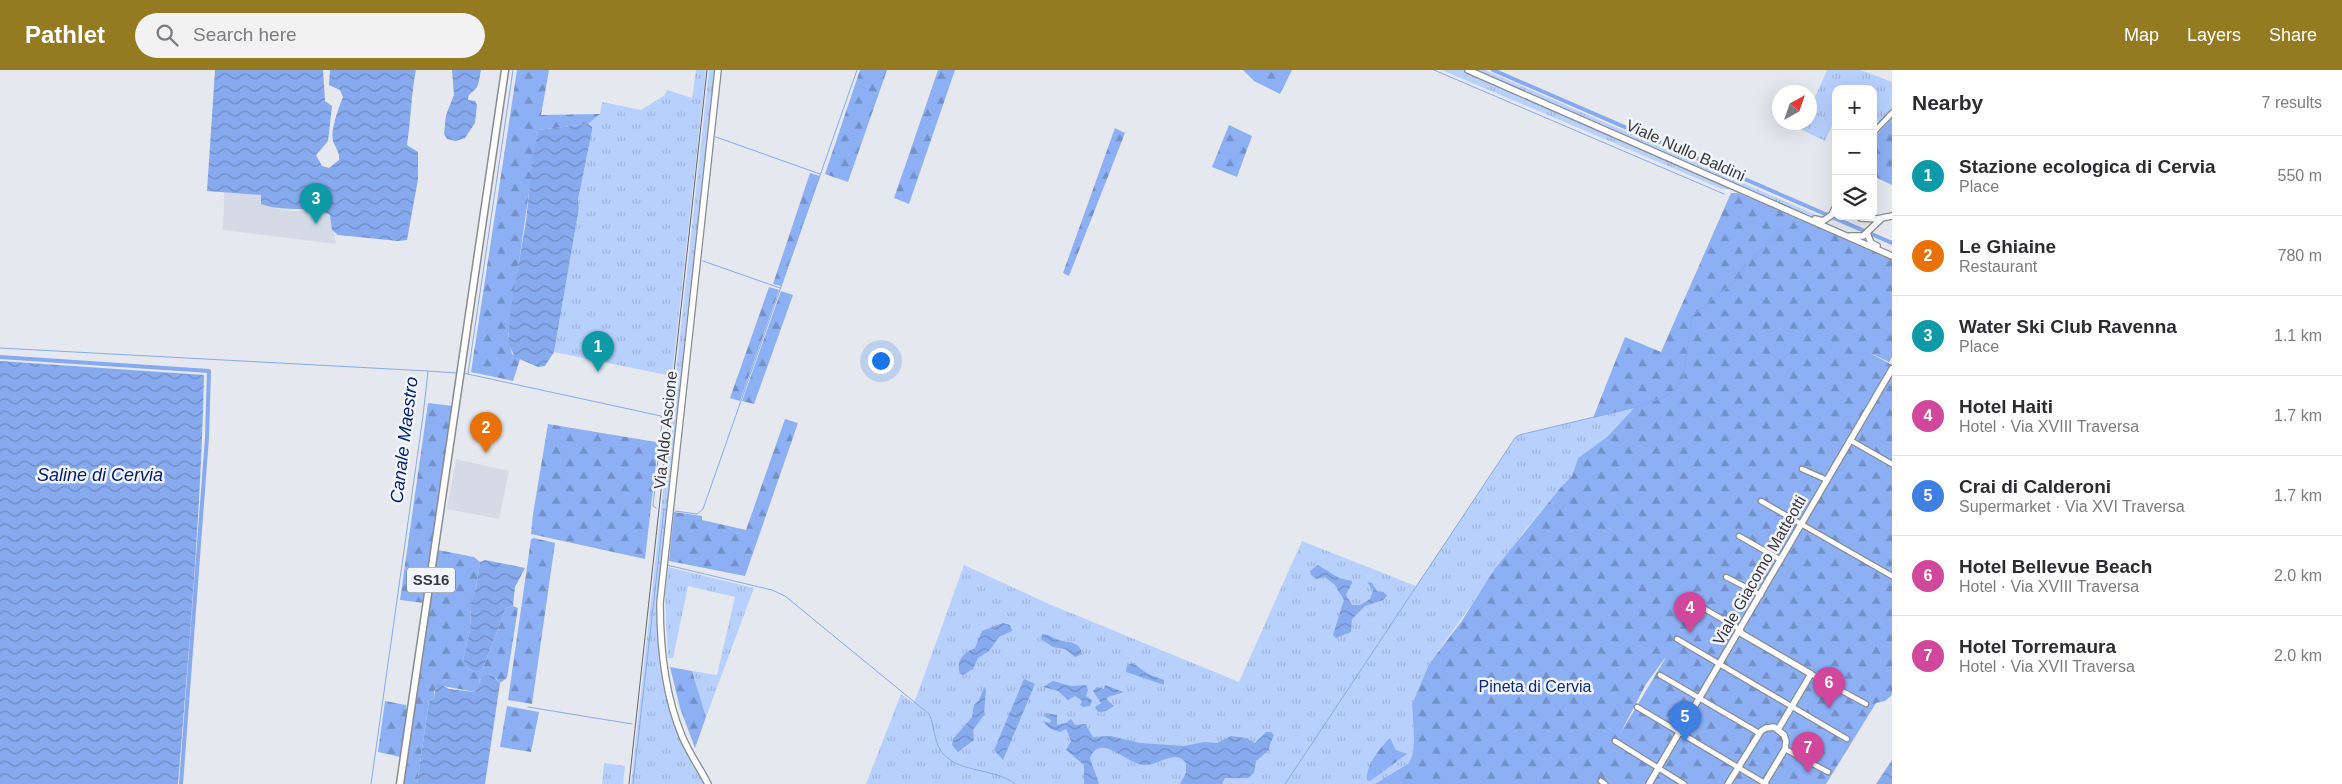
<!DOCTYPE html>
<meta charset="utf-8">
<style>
body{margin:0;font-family:Arial,sans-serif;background:#f2f2f3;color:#2b2b33}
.controls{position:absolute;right:15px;top:15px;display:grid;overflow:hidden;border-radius:10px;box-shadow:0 5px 20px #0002}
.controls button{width:45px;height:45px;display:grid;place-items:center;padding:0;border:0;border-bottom:1px solid #e1e1e2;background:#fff;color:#2b2b33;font:25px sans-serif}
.compass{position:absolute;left:1772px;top:15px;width:45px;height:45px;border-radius:50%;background:#fff;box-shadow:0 5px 20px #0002;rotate:40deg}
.you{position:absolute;left:880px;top:290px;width:18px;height:18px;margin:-12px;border:4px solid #fff;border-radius:50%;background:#1a73e8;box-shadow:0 0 0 8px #1a73e833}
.badge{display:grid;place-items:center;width:32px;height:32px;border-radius:50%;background:#947b22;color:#fff;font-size:16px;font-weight:700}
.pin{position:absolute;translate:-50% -41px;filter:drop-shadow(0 1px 2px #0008)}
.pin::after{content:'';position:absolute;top:26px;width:18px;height:15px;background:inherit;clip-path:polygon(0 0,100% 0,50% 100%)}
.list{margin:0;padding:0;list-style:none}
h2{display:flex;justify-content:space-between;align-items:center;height:65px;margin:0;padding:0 20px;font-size:21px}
h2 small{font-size:16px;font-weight:400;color:#7c7c81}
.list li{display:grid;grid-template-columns:32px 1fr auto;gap:15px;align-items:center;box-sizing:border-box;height:80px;padding:0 20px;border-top:1px solid #e1e1e2}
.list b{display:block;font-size:19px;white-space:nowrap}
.list p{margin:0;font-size:16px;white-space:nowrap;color:#7c7c81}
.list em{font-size:16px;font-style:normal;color:#7c7c81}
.icon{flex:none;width:28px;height:28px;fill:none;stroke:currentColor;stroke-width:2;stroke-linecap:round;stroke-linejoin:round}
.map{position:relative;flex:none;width:1892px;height:714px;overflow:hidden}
header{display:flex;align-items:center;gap:30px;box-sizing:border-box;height:70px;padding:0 25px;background:#947b22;color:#fff}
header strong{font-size:24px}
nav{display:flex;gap:28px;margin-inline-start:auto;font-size:18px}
.search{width:350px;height:45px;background:#f2f2f3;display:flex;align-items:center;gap:12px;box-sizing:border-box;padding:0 18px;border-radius:28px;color:#7c7c81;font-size:19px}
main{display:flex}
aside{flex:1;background:#fff}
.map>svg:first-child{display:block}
.built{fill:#d4dbe7}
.grass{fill:url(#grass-tufts)}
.forest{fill:url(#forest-firs);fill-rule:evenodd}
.water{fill:url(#water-waves)}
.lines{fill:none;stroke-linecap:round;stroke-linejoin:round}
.stream{stroke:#87aaee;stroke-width:1}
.canal{stroke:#87aaee;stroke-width:4}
.street-casing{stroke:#888b90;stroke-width:7}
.secondary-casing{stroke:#888b90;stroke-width:8}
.primary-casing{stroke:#888b90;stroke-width:9}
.street{stroke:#fff;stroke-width:4.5}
.secondary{stroke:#fff;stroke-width:5.5}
.primary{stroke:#fff;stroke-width:6}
.rail{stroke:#636568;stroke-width:1}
.labels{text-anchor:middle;stroke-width:5;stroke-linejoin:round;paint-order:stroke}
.shield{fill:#f2f5fb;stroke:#707175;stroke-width:1}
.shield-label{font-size:15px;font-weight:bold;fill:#38393c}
.street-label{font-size:16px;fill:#38393c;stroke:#f2f5fb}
.park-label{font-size:16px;fill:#0b2c79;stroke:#f2f5fb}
.water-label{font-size:18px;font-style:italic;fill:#03216d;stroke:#f2f5fb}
</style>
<header>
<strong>Pathlet</strong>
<div class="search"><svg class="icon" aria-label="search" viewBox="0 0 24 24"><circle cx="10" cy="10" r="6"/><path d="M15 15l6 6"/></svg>Search here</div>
<nav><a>Map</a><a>Layers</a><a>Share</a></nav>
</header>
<main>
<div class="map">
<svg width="1892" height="714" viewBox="0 0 1892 714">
<defs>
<pattern id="grass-tufts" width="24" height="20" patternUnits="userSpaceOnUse" patternTransform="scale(1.25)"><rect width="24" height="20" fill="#b8d0fe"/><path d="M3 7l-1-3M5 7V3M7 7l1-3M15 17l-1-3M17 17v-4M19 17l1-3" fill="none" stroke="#9fb3db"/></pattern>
<pattern id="forest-firs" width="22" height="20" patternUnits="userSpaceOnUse" patternTransform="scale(1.25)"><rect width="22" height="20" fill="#8db0f5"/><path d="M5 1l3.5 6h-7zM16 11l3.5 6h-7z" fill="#7490c8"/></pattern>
<pattern id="water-waves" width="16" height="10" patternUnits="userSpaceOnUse" patternTransform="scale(1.25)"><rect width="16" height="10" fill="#87aaee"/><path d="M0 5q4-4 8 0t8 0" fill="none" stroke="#6f8bc2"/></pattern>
</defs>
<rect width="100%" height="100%" fill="#e5e8ee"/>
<!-- built -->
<g class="built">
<path d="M224 122 261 125V134L268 137 293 141H306L313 138 328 143 330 145 336 174 223 160Z"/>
<path d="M456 389 509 401 499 449 447 439Z"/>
</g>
<!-- grass -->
<g class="grass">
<path d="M696 0H706L672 306 554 282 579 138 578 130 592 61V57L588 54 600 44 602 32 641 40 665 25 667 20 692 28Z"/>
<path d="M709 0H716L669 415 658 529 671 637 705 714H631Z"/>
<path d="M1442 0H1463L1733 117V119H1722Z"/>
<path d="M1473 0H1485L1823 148 1820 149 1777 132Z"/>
<path d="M1827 0H1861L1892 12V41L1881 53 1873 48V19H1836V47L1825 71 1800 59 1803 53 1810 52V39Z"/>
<path d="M1635 337 1607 367 1578 388 1572 406 1561 417 1522 464 1429 594 1412 634 1414 670 1413 683 1409 693 1375 714H866L901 624 913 633 916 628 964 495 1049 534 1239 612 1302 471 1416 516 1515 368 1519 365Z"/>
<path d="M668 497 754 518 706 647 692 601 717 605 735 527 688 516 673 588H668L665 524Z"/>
<path d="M604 693 625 696 623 714H602Z"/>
</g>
<!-- forest -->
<g class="forest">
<path d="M517 0H549L541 45 600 44 588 54 538 60 508 268 512 284 520 289 513 311 471 302Z"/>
<path d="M860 0H887L848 112 825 104Z"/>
<path d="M938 0H955L909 134 894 128Z"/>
<path d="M1243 0H1292L1280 24 1254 11Z"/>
<path d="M1892 48V115L1873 106V69Z"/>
<path d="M1229 55 1252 66 1237 107 1212 97Z"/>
<path d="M1115 58 1125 63 1069 206 1063 203Z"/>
<path d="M810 103 820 106 781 216 773 214Z"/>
<path d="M1731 123H1738L1892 188V287L1889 292 1868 282 1892 295V625L1885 631 1876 633 1826 714H1375L1409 693 1413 683 1414 670 1412 634 1429 594 1461 552 1494 500 1561 417 1572 406 1578 388 1607 367 1634 338 1593 348 1625 267 1661 282ZM1665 588V589L1620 664 1646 614Z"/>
<path d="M769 217 779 220 740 331 730 328Z"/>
<path d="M781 221 793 225 754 334 742 331Z"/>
<path d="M428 333 453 336 424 533 400 530Z"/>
<path d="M785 349 798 353 745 506 669 491 674 442 702 446V450L746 460Z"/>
<path d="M548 354 656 372 658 376 645 489 531 464 533 444Z"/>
<path d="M534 468 555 473 532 634 508 630 531 469Z"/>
<path d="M438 480 474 487 480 492 476 518 470 536 471 556 463 590 468 598 477 602 483 598 506 538 513 536 518 538 507 608 500 613 496 608 480 609 478 619 475 622 443 616 434 621 435 628 429 631 417 714H403Z"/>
<path d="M670 597 692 601 706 647 695 678 680 638Z"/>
<path d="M385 631 406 635 408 648 400 687 378 682Z"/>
<path d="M507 636 539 642 531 682 500 677Z"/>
<path d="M1390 668 1396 680 1407 684 1370 711 1367 710C1365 697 1380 677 1390 668Z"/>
</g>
<!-- water -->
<g class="water">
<path d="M215 0H323L325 31 332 36 328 71 316 85 322 96 329 98 339 90C340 81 335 78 333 71 330 60 339 37 343 27L340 20 329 15 330 0H416C411 25 411 49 407 75L418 82V109L407 170 398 171 338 165 332 160 330 145C317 135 283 143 261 134V125L207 121Z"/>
<path d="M452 0H481C480 5 479 13 477 17 473 23 468 22 468 30L475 31 477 35 475 53 465 68 456 71 447 69 444 64 446 45 454 25Z"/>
<path d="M588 54 592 57V61L578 130 579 138 554 282 545 296 538 297 515 287 508 273 510 244 526 151 532 93 538 60Z"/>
<path d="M0 291 204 305C201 442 189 578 178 714H0Z"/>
<path d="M485 490 525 498 515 517 513 536 506 538 483 598 477 602 468 598 463 590 471 556 470 536 476 518 480 492Z"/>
<path d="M1318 495 1339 508 1352 511V513L1346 525 1352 535H1360L1370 529 1373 520 1367 512 1372 513 1377 521 1384 522 1387 526 1383 530 1365 536 1352 549 1351 562 1336 568 1333 565 1344 530 1335 515 1325 507 1316 509 1311 505 1310 501Z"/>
<path d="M1003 553 1010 555 1012 561 999 567 989 581 978 588 973 599 963 605 960 604C956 590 963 583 975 578L982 561Z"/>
<path d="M1042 564C1049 564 1052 568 1059 570 1069 573 1080 571 1082 584L1075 587 1065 579 1053 577 1042 570Z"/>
<path d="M1133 593 1148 604 1164 610V615L1126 602 1127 595Z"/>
<path d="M484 605 493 606 500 613 485 714H417L429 631 435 628V615L438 613 449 619 475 622C480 617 478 610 484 605Z"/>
<path d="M1024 609 1035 614 1003 690 994 680Z"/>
<path d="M1053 611 1071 616 1086 615 1088 620 1086 626 1092 630 1090 636 1083 637 1080 635 1082 631 1075 626 1068 630 1058 621 1043 617Z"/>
<path d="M1105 615 1124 622 1108 627 1107 630 1114 636 1106 641 1098 642 1095 637 1101 633 1093 621 1097 617 1104 619Z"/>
<path d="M984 617 986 620 984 645 973 660 974 670 958 682 952 675 953 669 972 647 974 635 979 630Z"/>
<path d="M1046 643 1057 645V655L1066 653 1071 649 1075 655 1085 654 1093 667 1111 666 1140 673 1184 676 1204 672 1217 673 1231 666 1246 668 1255 673 1266 662H1271L1274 665 1270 674 1269 680 1256 691 1254 703 1248 708H1225L1222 714H1180L1186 703V693C1174 678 1160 696 1143 695 1126 693 1100 662 1090 688 1092 697 1097 705 1099 714H1084V695L1066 680 1071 671 1066 659 1060 662 1049 658 1043 651 1050 653 1051 650 1044 646Z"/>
<path d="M1892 690V714H1876Z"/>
</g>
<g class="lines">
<!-- stream -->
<g class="stream">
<path d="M1434 0 1724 124"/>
<path d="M716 67 820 104"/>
<path d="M703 191 780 218"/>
<path d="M0 278 428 301 423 346 371 714"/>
<path d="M428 301 457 303"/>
<path d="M463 303 661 346 662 352 653 436 656 438"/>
<path d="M468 304 513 0"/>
<path d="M663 439 666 440"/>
<path d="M675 441 697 444 703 439 857 0"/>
<path d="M661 493H658L664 439"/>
<path d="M667 495 772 520 785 526 929 644C935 655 933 669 941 681 957 704 994 697 1015 714"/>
<path d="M528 637 632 654"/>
<path d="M633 714 658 494"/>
<path d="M1285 714 1515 368 1519 365 1640 336 1669 325 1683 310 1692 246 1735 211 1747 193 1783 159"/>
</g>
<!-- canal -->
<g class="canal">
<path d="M1493 0 1892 173"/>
<path d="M0 287 209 301 207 367 181 714"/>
</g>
<!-- street casing -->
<g class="street-casing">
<g id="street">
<path d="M1873 63 1892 43"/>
<path d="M1832 143 1836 135"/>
<path d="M1850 370 1892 394"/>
<path d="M1802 399 1827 410"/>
<path d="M1761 431 1892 506"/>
<path d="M1739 466 1781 490"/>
<path d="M1726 507 1761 525"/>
<path d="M1698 535 1741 560"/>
<path d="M1677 569 1847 669"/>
<path d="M1811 604 1866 634"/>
<path d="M1660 605 1759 663"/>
<path d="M1637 637 1766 714"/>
<path d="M1615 671 1684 714"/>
<path d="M1785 679 1828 702"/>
<path d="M1601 711 1605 714"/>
</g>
</g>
<!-- secondary casing -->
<g class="secondary-casing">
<g id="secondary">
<path d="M1468 0 1892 186"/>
<path d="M1861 148 1877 149 1892 146"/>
<path d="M1815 149 1823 151 1836 142"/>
<path d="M1867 163 1871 173 1877 176"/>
<path d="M1850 166H1863L1881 149"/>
<path d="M1739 562 1811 604 1779 658"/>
<path d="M708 714C700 698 689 683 682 666 665 625 660 577 660 533L718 0"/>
<path d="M1649 714 1892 299"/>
<path d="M1728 714 1761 661 1766 658 1774 657 1784 665 1786 671 1785 679 1764 714"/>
</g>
</g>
<!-- primary casing -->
<g class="primary-casing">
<path id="primary" d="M400 714 505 0"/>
</g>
<!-- street -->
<use href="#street" class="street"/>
<!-- secondary -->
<use href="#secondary" class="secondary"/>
<!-- primary -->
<use href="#primary" class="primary"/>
<!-- rail -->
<path class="rail" d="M629 714 707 0"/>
</g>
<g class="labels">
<!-- shield labels -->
<rect class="shield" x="407" y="497.5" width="48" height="25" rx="4"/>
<g class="shield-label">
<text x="431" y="515">SS16</text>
</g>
<!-- street labels -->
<g class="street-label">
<text transform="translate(1686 80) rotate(24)" y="6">Viale Nullo Baldini</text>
<text transform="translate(665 360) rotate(-84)" y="6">Via Aldo Ascione</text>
<text transform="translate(1759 500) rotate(-60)" y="6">Viale Giacomo Matteotti</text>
</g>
<!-- park labels -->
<g class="park-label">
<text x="1535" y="622">Pineta di Cervia</text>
</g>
<!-- water labels -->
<g class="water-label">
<text transform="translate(404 370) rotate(-83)" y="6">Canale Maestro</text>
<text x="100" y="411">Saline di Cervia</text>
</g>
</g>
</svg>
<div class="controls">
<button>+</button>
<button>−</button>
<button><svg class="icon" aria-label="layers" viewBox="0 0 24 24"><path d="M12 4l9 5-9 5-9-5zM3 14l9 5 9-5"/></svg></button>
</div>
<svg class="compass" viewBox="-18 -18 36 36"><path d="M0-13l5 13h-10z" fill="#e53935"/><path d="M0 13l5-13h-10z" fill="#7c7c81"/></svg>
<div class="you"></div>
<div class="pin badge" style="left:598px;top:302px;background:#0f9aa8">1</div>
<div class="pin badge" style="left:486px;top:383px;background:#e8710a">2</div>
<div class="pin badge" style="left:316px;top:154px;background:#0f9aa8">3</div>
<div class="pin badge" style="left:1690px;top:563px;background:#d1479c">4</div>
<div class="pin badge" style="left:1685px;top:672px;background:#3f7fe0">5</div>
<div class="pin badge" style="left:1829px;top:638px;background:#d1479c">6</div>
<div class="pin badge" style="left:1808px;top:703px;background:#d1479c">7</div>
</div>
<aside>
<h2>Nearby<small>7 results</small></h2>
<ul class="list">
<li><span class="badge" style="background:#0f9aa8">1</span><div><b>Stazione ecologica di Cervia</b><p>Place</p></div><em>550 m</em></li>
<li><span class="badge" style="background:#e8710a">2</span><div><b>Le Ghiaine</b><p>Restaurant</p></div><em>780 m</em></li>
<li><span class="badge" style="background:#0f9aa8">3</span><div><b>Water Ski Club Ravenna</b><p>Place</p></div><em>1.1 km</em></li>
<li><span class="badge" style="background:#d1479c">4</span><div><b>Hotel Haiti</b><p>Hotel · Via XVIII Traversa</p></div><em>1.7 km</em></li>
<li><span class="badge" style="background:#3f7fe0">5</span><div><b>Crai di Calderoni</b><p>Supermarket · Via XVI Traversa</p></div><em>1.7 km</em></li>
<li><span class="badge" style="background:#d1479c">6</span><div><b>Hotel Bellevue Beach</b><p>Hotel · Via XVIII Traversa</p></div><em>2.0 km</em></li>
<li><span class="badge" style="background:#d1479c">7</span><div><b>Hotel Torremaura</b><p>Hotel · Via XVII Traversa</p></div><em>2.0 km</em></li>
</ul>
</aside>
</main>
